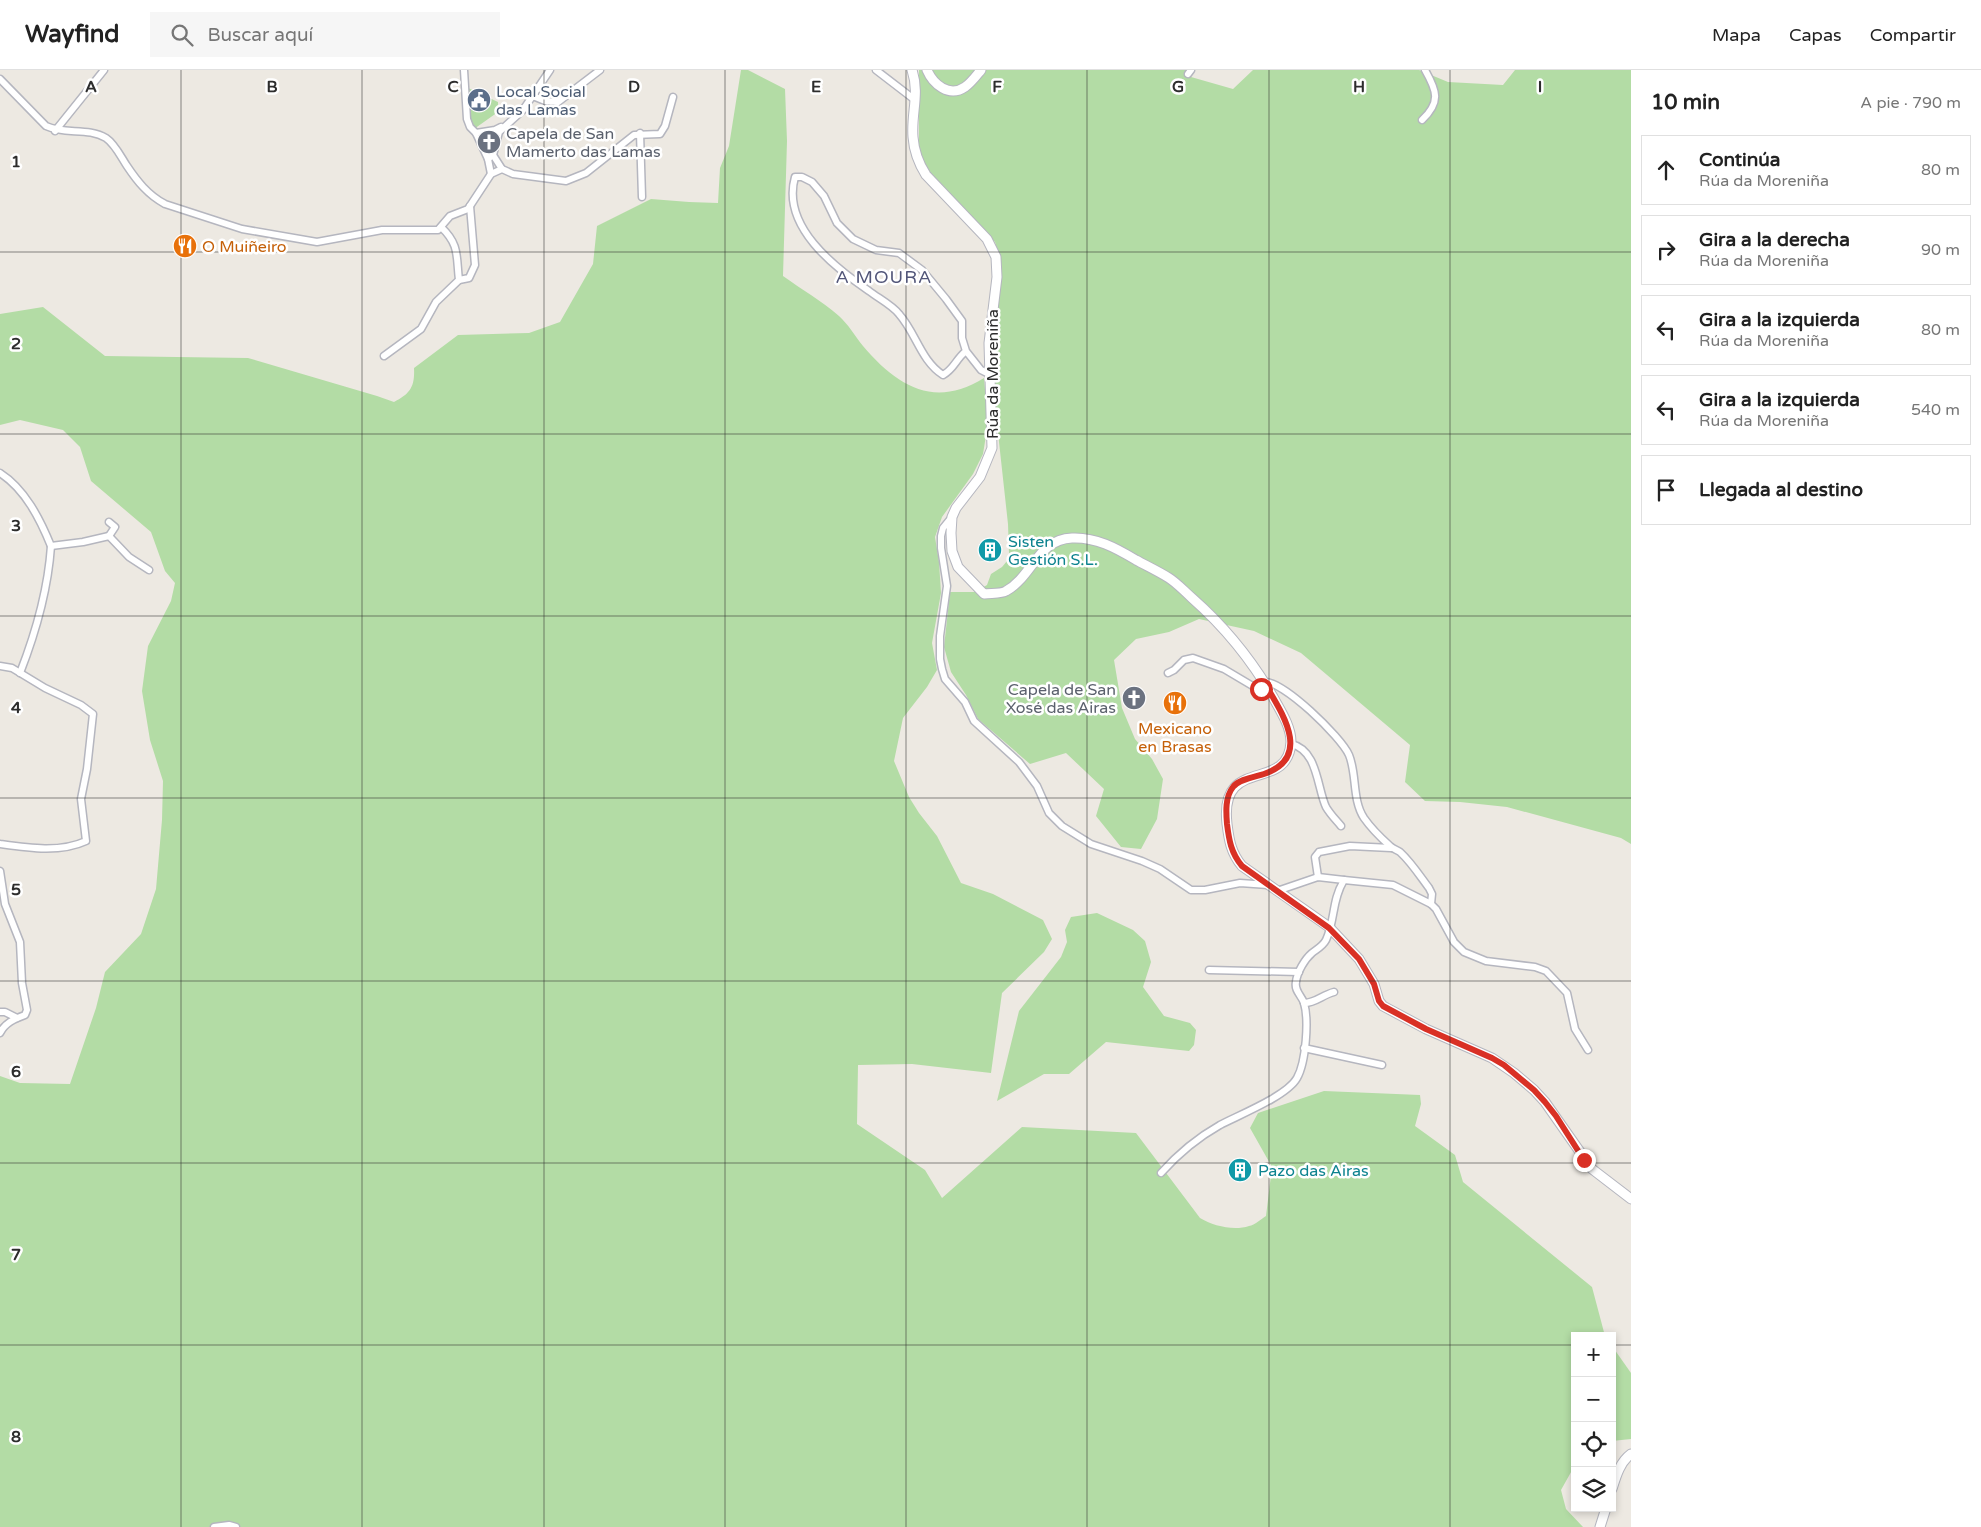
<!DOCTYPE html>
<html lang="es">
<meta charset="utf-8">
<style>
body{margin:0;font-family:"Varela Round",sans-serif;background:#f6f6f6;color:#222}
.controls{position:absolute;right:15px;bottom:15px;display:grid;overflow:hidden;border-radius:0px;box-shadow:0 2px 8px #0003}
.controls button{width:45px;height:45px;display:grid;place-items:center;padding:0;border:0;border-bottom:1px solid #e0e0e0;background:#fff;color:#222;font:25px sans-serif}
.stop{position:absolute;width:15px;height:15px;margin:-11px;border:4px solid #d93025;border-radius:50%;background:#fff}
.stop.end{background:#d93025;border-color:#fff;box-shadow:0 1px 5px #0008}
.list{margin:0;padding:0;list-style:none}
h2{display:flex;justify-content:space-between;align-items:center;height:65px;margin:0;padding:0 20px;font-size:21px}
h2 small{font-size:16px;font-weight:400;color:#767676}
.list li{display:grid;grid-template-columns:32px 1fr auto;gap:15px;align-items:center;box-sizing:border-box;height:70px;margin:0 10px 10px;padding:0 10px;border:1px solid #e0e0e0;border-radius:0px}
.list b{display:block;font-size:19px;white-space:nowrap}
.list p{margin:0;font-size:16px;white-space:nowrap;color:#767676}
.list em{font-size:16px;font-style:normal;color:#767676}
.icon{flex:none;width:28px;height:28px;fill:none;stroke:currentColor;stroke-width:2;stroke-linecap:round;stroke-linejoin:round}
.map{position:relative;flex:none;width:1631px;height:1457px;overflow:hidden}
header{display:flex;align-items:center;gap:30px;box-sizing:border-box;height:70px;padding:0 25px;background:#fff;border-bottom:1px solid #e0e0e0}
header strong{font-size:24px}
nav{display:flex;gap:28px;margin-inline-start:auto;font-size:18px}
.search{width:350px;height:45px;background:#f6f6f6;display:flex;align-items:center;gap:12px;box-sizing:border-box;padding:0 18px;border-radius:0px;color:#767676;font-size:19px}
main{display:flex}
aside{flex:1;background:#fff}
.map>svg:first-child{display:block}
.green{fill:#b3dca5}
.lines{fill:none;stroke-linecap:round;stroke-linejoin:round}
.street-casing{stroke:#b5b6bf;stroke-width:9}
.secondary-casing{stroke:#b5b6bf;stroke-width:11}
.street{stroke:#fff;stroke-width:6}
.secondary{stroke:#fff;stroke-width:9}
.route{stroke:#d93025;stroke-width:6}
.grid{fill:none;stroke:#2d2d2d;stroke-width:1;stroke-opacity:0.55}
.labels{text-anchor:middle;stroke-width:5;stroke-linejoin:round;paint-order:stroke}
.service-label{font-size:16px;fill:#4e5e75;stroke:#fff;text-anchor:start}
.worship-label{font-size:16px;fill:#5b616d;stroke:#fff;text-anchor:start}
.food-label{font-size:16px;fill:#c56008;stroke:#fff;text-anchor:start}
.street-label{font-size:16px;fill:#2d2d2d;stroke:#fff}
.culture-label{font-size:16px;fill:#0d838f;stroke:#fff;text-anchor:start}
.neighbourhood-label{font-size:18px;letter-spacing:1px;fill:#525679;stroke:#fff}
.grid-label{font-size:16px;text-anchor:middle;font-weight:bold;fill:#2d2d2d;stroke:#fff;stroke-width:5;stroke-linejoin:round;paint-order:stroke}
</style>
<header>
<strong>Wayfind</strong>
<div class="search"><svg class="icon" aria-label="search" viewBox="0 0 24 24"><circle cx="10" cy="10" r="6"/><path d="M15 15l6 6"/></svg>Buscar aquí</div>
<nav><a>Mapa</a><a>Capas</a><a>Compartir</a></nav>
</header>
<main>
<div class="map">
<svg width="1631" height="1457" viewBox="0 0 1631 1457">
<rect width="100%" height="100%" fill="#ede9e2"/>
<!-- green -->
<g class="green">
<path d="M741 0H748L785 19 787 71 783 206C801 219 822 231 839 246 848 254 855 266 863 276 897 316 934 339 984 308L988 353 983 384 973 404 942 447 935 467 939 492 941 523 932 573 937 600 927 617 903 648 894 691 909 727 919 743 937 766 961 813 993 824 1043 850 1052 869 1044 882 1002 923 991 1003 912 994 858 995 857 1054 925 1100 942 1128 1022 1057 1136 1063 1200 1148C1213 1156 1234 1161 1249 1156 1255 1155 1261 1149 1266 1146L1272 1097 1250 1058 1258 1043 1324 1021 1420 1025 1421 1034 1415 1056 1455 1085 1463 1112 1592 1217 1605 1266H1575V1395L1561 1420 1566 1439 1583 1457H0V1006L20 1013 70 1014 96 938 105 902 141 864 156 819 162 750 163 711 150 670 142 621 148 576 171 531 175 513 165 501 151 462 91 411 80 377 63 360 20 350 0 355V244L43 237 105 286 248 288 377 326 394 332C410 324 415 317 414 298L458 265 529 263 560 252 593 194 597 156 651 129 689 132 718 133 720 98 729 76Z"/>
<path d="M919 0H1187L1191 7 1233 19 1253 0H1419L1448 12 1503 15 1515 0H1631V774L1621 768 1507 737 1460 732 1425 731 1405 712 1410 675 1301 583 1254 561 1199 549 1169 562 1136 569 1114 590 1122 638 1135 669 1152 689 1163 709 1157 749 1141 779 1121 777 1096 746 1104 719 1066 683 1030 694 978 649 966 625 951 602 944 577 950 522H975L987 515 991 504 1002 497 1007 491 1009 484 1008 454 991 299 994 245 1002 202 1001 192 995 172 937 114 928 103 919 80Z"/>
<path d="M468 18 498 32V42L474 59C467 48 468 31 468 18Z"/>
<path d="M1097 843 1133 860 1145 871 1151 892 1143 917 1164 946 1190 953 1196 960 1194 975 1189 981 1106 972 1069 1004H1044L997 1031 1019 941 1061 887 1067 872 1065 860 1071 847Z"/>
<path d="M1612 1276 1631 1303V1369L1612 1371Z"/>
</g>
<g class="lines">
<!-- street casing -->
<g class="street-casing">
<g id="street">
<path d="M464 0 467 49 470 57 476 63 488 89 491 104"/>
<path d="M876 0 915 30"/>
<path d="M1188 4 1191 0"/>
<path d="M0 9 46 56C65 65 88 57 106 68 115 74 121 87 127 96 137 111 148 125 165 134L242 159 317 172 382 160H438L450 146 468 139 491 104 502 99"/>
<path d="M533 26 545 31 558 32 600 0"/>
<path d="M1422 50C1441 32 1437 21 1425 0"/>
<path d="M55 61 104 0"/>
<path d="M476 63 495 60 501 57"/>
<path d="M640 63 642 127"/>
<path d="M493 85 502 99 513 104 566 111 586 103 634 65 660 64 665 56 673 27"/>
<path d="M488 89 493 85 499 62 523 40 550 0"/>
<path d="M459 210 469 208 475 195 470 136"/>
<path d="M966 281C956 289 954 299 943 305 921 291 916 263 899 244 892 235 878 228 869 221 834 197 781 156 795 107H802L812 112 824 126 837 153 853 169 876 180 899 183 922 200 946 229 962 251V268L966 281 981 300 989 304"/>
<path d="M384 286 421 259 436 232 459 210C456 186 460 175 441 157"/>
<path d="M0 403C25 419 40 449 51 476L83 472 109 466 129 487 149 500"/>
<path d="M952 447 943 458 941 466V478L947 516 940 566V589L942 599 945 609 965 632 974 651 1019 692 1037 716 1049 743 1062 756 1091 774 1142 791 1160 799 1191 820H1205L1240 813 1268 815"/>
<path d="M109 466 115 457 109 452"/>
<path d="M0 596 12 598 45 618 81 635 93 644 87 699 81 729 86 771C60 783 28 778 0 774"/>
<path d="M20 603C36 562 48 520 51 476"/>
<path d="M1168 603 1174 600 1184 590 1193 588 1224 599 1256 618 1268 619"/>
<path d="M1263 612C1282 609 1341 667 1349 685 1357 704 1352 730 1364 748 1371 758 1381 768 1390 776 1393 779 1397 780 1400 782 1411 792 1420 806 1429 818L1432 824 1431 834 1436 839 1454 872 1464 882 1486 891 1535 897 1546 901 1567 923 1575 959 1588 980"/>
<path d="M1291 674C1318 680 1317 718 1326 737 1330 744 1336 750 1341 756"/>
<path d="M0 801 5 834 20 872 22 913 27 940 25 945C14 949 5 953 0 963"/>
<path d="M1318 807 1315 787 1319 782 1350 776 1391 778"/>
<path d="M1277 821 1318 807 1344 810"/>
<path d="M1209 900 1299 902"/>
<path d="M1304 933C1316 933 1322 925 1334 922"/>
<path d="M0 942H5L17 948"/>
<path d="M1304 978 1382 995"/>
<path d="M1161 1103C1178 1084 1197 1068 1220 1055 1239 1045 1287 1026 1297 1008 1306 992 1309 950 1304 933 1302 926 1294 921 1296 912 1297 902 1305 889 1312 883 1317 879 1323 876 1326 870 1335 851 1332 830 1343 812L1344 810 1393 815 1431 834"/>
<path d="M214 1457 229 1455 236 1457"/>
</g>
</g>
<!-- secondary casing -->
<g class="secondary-casing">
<g id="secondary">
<path d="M912 0C920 24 911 43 913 67 914 81 919 94 926 105L987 169 996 187 997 207 989 273 992 378 980 407 956 438 952 447 951 463 952 481 958 497 984 524C991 523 1001 524 1006 521 1032 507 1038 469 1072 468 1096 467 1116 478 1136 490 1147 496 1158 501 1169 508 1177 513 1184 521 1192 528 1225 557 1251 589 1273 627 1280 640 1291 656 1291 672 1288 724 1219 684 1227 754 1229 770 1231 783 1242 796L1329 857 1359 889 1374 914 1379 931 1383 936 1426 959 1492 988 1514 1003 1534 1020 1545 1032 1592 1099 1631 1129"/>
<path d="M927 0C933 14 949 28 965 17 971 13 976 6 981 0"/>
<path d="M1612 1419C1616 1406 1620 1392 1631 1384"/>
<path d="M1600 1457 1606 1438"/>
</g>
</g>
<!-- street -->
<use href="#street" class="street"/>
<!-- secondary -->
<use href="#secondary" class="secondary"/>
</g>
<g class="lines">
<!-- route -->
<path class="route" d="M1261 619H1268C1284 646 1311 688 1264 704 1255 707 1239 709 1233 717 1225 727 1226 742 1227 754 1229 770 1231 783 1242 796L1329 858 1359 889 1374 914 1379 931 1383 936 1426 959 1492 988 1504 995 1534 1020 1545 1032 1556 1046 1584 1090"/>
</g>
<!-- grid -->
<path class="grid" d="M181 0V1457M362 0V1457M544 0V1457M725 0V1457M906 0V1457M1087 0V1457M1269 0V1457M1450 0V1457M0 182H1631M0 364H1631M0 546H1631M0 728H1631M0 911H1631M0 1093H1631M0 1275H1575M1612 1275H1631"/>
<!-- icons -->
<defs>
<g id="civic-disc" transform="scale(1.25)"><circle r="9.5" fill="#5c6f8a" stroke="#fff"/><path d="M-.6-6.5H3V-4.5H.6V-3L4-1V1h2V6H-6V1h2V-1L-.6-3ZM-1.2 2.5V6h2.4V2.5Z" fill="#fff"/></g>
<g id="church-disc" transform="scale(1.25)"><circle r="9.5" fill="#6b7280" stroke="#fff"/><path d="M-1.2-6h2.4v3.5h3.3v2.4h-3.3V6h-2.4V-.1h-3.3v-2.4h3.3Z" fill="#fff"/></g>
<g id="restaurant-disc" transform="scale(1.25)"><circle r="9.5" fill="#e8710a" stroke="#fff"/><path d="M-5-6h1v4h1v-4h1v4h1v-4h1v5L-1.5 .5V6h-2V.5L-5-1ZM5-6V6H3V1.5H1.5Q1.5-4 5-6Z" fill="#fff"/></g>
<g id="building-disc" transform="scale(1.25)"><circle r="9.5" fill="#0f9aa8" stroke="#fff"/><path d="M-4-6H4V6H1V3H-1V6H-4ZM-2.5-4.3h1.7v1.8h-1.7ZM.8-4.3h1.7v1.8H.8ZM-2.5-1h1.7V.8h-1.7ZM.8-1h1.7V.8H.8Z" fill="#fff"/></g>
</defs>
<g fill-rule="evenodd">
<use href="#civic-disc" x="479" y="30"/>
<use href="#church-disc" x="489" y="72"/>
<use href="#restaurant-disc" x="185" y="176"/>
<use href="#building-disc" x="990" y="480"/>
<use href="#church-disc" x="1134" y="628"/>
<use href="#restaurant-disc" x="1175" y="633"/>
<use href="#building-disc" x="1240" y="1100"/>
</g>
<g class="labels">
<!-- service labels -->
<g class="service-label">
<text x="496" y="27">Local Social<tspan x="496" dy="18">das Lamas</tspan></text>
</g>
<!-- worship labels -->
<g class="worship-label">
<text x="506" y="69">Capela de San<tspan x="506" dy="18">Mamerto das Lamas</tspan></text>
<text x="1116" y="625" text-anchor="end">Capela de San<tspan x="1116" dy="18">Xosé das Airas</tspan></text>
</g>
<!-- food labels -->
<g class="food-label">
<text x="202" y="182">O Muiñeiro</text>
<text x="1175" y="664" text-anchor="middle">Mexicano<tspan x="1175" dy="18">en Brasas</tspan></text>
</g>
<!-- street labels -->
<g class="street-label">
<text transform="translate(992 304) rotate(-90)" y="6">Rúa da Moreniña</text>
</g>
<!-- culture labels -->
<g class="culture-label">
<text x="1008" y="477">Sisten<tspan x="1008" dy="18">Gestión S.L.</tspan></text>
<text x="1258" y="1106">Pazo das Airas</text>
</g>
<!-- neighbourhood labels -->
<g class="neighbourhood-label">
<text x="884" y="213">A MOURA</text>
</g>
</g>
<g class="grid-label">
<text x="91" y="22">A</text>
<text x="272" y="22">B</text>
<text x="453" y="22">C</text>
<text x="634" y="22">D</text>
<text x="816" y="22">E</text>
<text x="997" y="22">F</text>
<text x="1178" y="22">G</text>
<text x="1359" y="22">H</text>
<text x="1540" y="22">I</text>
<text x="16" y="97">1</text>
<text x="16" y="279">2</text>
<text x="16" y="461">3</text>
<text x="16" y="643">4</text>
<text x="16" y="825">5</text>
<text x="16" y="1007">6</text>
<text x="16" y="1190">7</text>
<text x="16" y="1372">8</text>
</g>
</svg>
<div class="controls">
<button>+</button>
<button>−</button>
<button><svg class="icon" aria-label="locate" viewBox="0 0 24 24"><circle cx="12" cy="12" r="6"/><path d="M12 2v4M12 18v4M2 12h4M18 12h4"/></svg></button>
<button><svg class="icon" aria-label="layers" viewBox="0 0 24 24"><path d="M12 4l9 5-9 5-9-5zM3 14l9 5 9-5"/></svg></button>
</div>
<div class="stop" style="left:1261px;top:619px"></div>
<div class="stop end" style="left:1584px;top:1090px"></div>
</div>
<aside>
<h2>10 min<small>A pie · 790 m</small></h2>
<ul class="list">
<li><svg class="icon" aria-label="ahead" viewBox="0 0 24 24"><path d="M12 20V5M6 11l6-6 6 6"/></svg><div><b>Continúa</b><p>Rúa da Moreniña</p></div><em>80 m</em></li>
<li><svg class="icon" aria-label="right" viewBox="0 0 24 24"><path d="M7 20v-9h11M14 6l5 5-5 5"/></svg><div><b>Gira a la derecha</b><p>Rúa da Moreniña</p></div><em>90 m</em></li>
<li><svg class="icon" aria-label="left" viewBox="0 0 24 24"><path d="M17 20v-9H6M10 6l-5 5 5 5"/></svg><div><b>Gira a la izquierda</b><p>Rúa da Moreniña</p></div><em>80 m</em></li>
<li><svg class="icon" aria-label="left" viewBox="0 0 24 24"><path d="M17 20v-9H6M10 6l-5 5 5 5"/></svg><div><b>Gira a la izquierda</b><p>Rúa da Moreniña</p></div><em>540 m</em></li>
<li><svg class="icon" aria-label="arrive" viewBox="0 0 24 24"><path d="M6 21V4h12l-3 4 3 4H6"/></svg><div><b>Llegada al destino</b></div></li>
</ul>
</aside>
</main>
